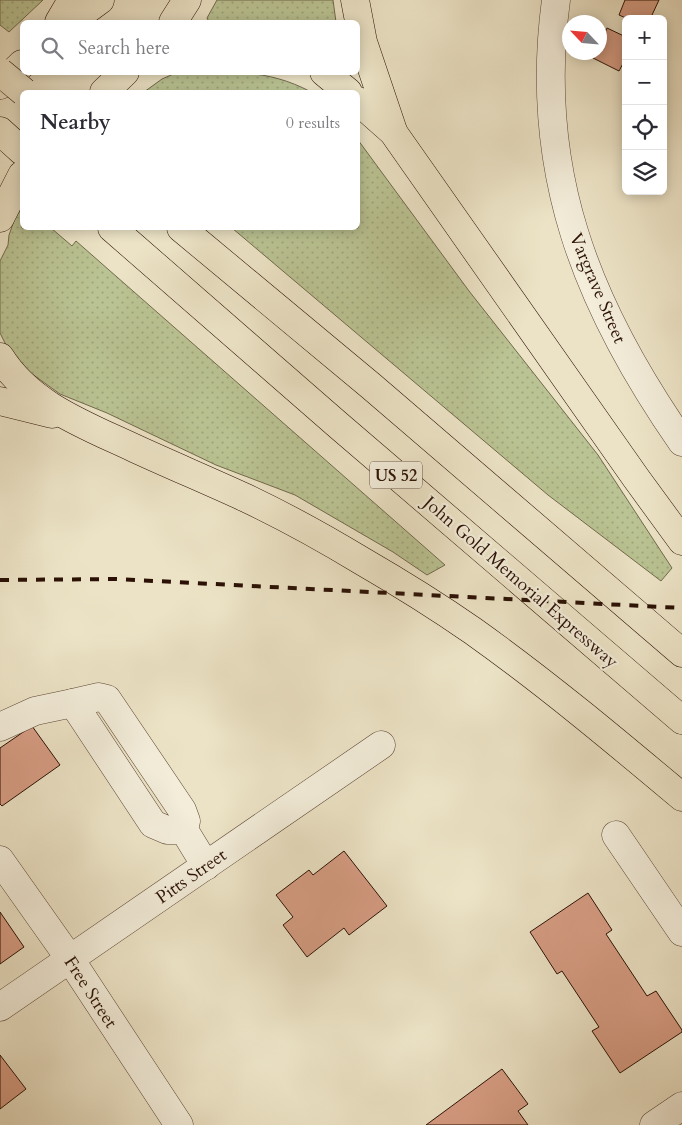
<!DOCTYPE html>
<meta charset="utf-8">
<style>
body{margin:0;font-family:Cardo,serif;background:#f2f2f3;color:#2b2b33}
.controls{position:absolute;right:15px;top:15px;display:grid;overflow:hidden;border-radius:8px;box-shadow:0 2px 12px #0003}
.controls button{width:45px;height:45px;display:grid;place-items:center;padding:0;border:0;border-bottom:1px solid #e1e1e2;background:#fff;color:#2b2b33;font:25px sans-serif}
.compass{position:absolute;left:562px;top:15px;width:45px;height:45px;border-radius:50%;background:#fff;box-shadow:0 2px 12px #0003;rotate:296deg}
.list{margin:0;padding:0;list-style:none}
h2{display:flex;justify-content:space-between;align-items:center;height:65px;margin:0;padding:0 20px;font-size:21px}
h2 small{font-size:16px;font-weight:400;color:#7c7c81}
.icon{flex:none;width:28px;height:28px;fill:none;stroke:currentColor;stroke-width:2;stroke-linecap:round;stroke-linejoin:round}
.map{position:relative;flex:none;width:682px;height:1125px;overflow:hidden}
.search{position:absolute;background:#fff;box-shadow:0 2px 12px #0003;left:20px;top:20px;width:340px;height:55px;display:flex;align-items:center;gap:12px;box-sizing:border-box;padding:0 18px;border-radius:8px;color:#7c7c81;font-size:19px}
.panel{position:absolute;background:#fff;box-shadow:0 2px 12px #0003;left:20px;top:90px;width:340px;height:140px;border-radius:8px}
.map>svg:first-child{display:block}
.grass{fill:url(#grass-dots);stroke:#726a4c}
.building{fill:#d79d84;stroke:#2b1105}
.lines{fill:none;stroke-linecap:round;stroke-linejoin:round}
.minor-casing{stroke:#5b4635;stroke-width:29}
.major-casing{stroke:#2b1105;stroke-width:29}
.highway-casing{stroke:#2b1105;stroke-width:29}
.minor{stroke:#f3edda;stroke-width:28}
.major{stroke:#ece3c6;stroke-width:28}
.highway{stroke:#ece3c6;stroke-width:28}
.rail{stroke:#2b1105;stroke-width:4;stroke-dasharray:9 9;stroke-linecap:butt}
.highway-bridge-casing{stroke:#2b1105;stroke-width:29;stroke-linecap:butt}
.highway-bridge{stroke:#ece3c6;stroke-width:28}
.labels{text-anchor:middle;stroke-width:4.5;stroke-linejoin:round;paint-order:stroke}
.shield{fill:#f3edda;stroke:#675345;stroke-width:1}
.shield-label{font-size:16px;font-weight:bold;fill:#2b1105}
.street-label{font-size:18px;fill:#2b1105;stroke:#f3edda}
</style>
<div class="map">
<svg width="682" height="1125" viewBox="0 0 682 1125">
<defs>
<pattern id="grass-dots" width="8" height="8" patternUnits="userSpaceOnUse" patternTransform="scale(1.25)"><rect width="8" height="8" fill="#bac393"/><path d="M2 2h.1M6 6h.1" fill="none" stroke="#a0a67d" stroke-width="1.8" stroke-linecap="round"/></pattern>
</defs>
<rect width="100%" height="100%" fill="#ece3c6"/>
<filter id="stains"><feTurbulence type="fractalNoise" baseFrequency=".004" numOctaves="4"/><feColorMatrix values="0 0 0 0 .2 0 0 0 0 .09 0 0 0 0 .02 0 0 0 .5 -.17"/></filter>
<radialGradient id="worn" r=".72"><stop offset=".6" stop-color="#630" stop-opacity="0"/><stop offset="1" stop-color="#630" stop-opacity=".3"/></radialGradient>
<!-- grass -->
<g class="grass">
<path d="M0 0H43L9 32 0 25Z"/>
<path d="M217 0H333L336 22H209L207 18Z"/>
<path d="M178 72C226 72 267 68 311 92H144L162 79Z"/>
<path d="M358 140 469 291 598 455 672 568 661 581 548 495 232 228H358Z"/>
<path d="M22 208V228H51L72 246 76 241 445 565 427 575 393 552 295 495 216 465 107 413 60 394 21 366 10 353 0 333V261L8 245 9 235 15 218Z"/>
</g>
<!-- building -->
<g class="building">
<path d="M625 0H659L652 15 658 19H628L619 15Z"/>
<path d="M607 28 626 37V58L619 71 593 58 595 52H600V44Z"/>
<path d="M32 726 60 765 2 806 0 804V748Z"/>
<path d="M344 851 387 906 349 935 344 928 307 957 283 925 293 917 276 895 309 870 313 875Z"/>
<path d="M588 893 612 930 606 934 647 996 656 991 682 1030V1032L620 1073 592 1031 599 1027 562 971 557 974 530 932Z"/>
<path d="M0 912 24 947 0 964Z"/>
<path d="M0 1055 26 1089 0 1109Z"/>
<path d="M502 1069 528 1104 518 1111 528 1125H426Z"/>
</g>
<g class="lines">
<!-- minor casing -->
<g class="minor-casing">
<g id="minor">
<path d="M556 0C533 170 586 304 682 442"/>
<path d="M0 727 35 711 73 703"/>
<path d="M184 830H167L153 824 73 703 99 697 107 699 182 810 186 821 184 830 206 866"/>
<path d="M616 835 682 932"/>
<path d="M0 860 70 959 179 1125"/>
<path d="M0 1007 381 745"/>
<path d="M654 1125 682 1106"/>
</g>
</g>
<!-- major casing -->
<g class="major-casing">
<g id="major">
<path d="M70 22 100 0"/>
<path d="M173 22 187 0"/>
<path d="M0 85 22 64"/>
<path d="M104 92 125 72"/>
</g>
</g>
<!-- highway casing -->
<g class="highway-casing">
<g id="highway">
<path d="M355 0 363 42 393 131"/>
<path d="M59 22 72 0"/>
<path d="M324 72 348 92"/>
<path d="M358 101 393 132 636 478 682 541"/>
<path d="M0 131 22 151"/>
<path d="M0 218 22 175"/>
<path d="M112 228 338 425 682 720"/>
<path d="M181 228 371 386 682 653"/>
<path d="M0 357C30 405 85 425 134 448 171 465 209 481 246 498 286 517 324 538 362 561 400 583 437 606 473 631 546 683 614 740 682 797"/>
<path d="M0 401 52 414"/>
</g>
</g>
<!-- minor -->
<use href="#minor" class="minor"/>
<!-- major -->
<use href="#major" class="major"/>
<!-- highway -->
<use href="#highway" class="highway"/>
<!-- rail -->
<path class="rail" d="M0 580 116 579 682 608"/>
<!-- highway-bridge casing -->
<g class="highway-bridge-casing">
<path id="highway-bridge" d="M0 72 24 92"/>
</g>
<!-- highway-bridge -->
<use href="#highway-bridge" class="highway-bridge"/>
</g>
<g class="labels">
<!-- shield labels -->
<rect class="shield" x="370" y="461.5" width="52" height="27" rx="4"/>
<g class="shield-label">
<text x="396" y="481">US 52</text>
</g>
<!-- street labels -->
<g class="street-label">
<text transform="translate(598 288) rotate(67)" y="6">Vargrave Street</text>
<text transform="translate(521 582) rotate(41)" y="6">John Gold Memorial Expressway</text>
<text transform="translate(191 876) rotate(-35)" y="6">Pitts Street</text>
<text transform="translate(91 992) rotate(57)" y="6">Free Street</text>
</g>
</g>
<rect width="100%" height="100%" filter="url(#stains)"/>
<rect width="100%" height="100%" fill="url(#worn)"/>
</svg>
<div class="controls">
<button>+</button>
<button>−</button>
<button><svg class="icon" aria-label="locate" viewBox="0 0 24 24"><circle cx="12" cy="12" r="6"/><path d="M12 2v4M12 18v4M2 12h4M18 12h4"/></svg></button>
<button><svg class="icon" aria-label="layers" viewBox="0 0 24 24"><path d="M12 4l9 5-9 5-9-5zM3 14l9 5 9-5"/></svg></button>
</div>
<svg class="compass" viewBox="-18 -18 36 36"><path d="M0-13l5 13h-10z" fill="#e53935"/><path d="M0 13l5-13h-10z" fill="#7c7c81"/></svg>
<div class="search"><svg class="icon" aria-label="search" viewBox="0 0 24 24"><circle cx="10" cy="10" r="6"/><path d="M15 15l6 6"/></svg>Search here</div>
<section class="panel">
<h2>Nearby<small>0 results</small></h2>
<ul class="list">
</ul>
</section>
</div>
